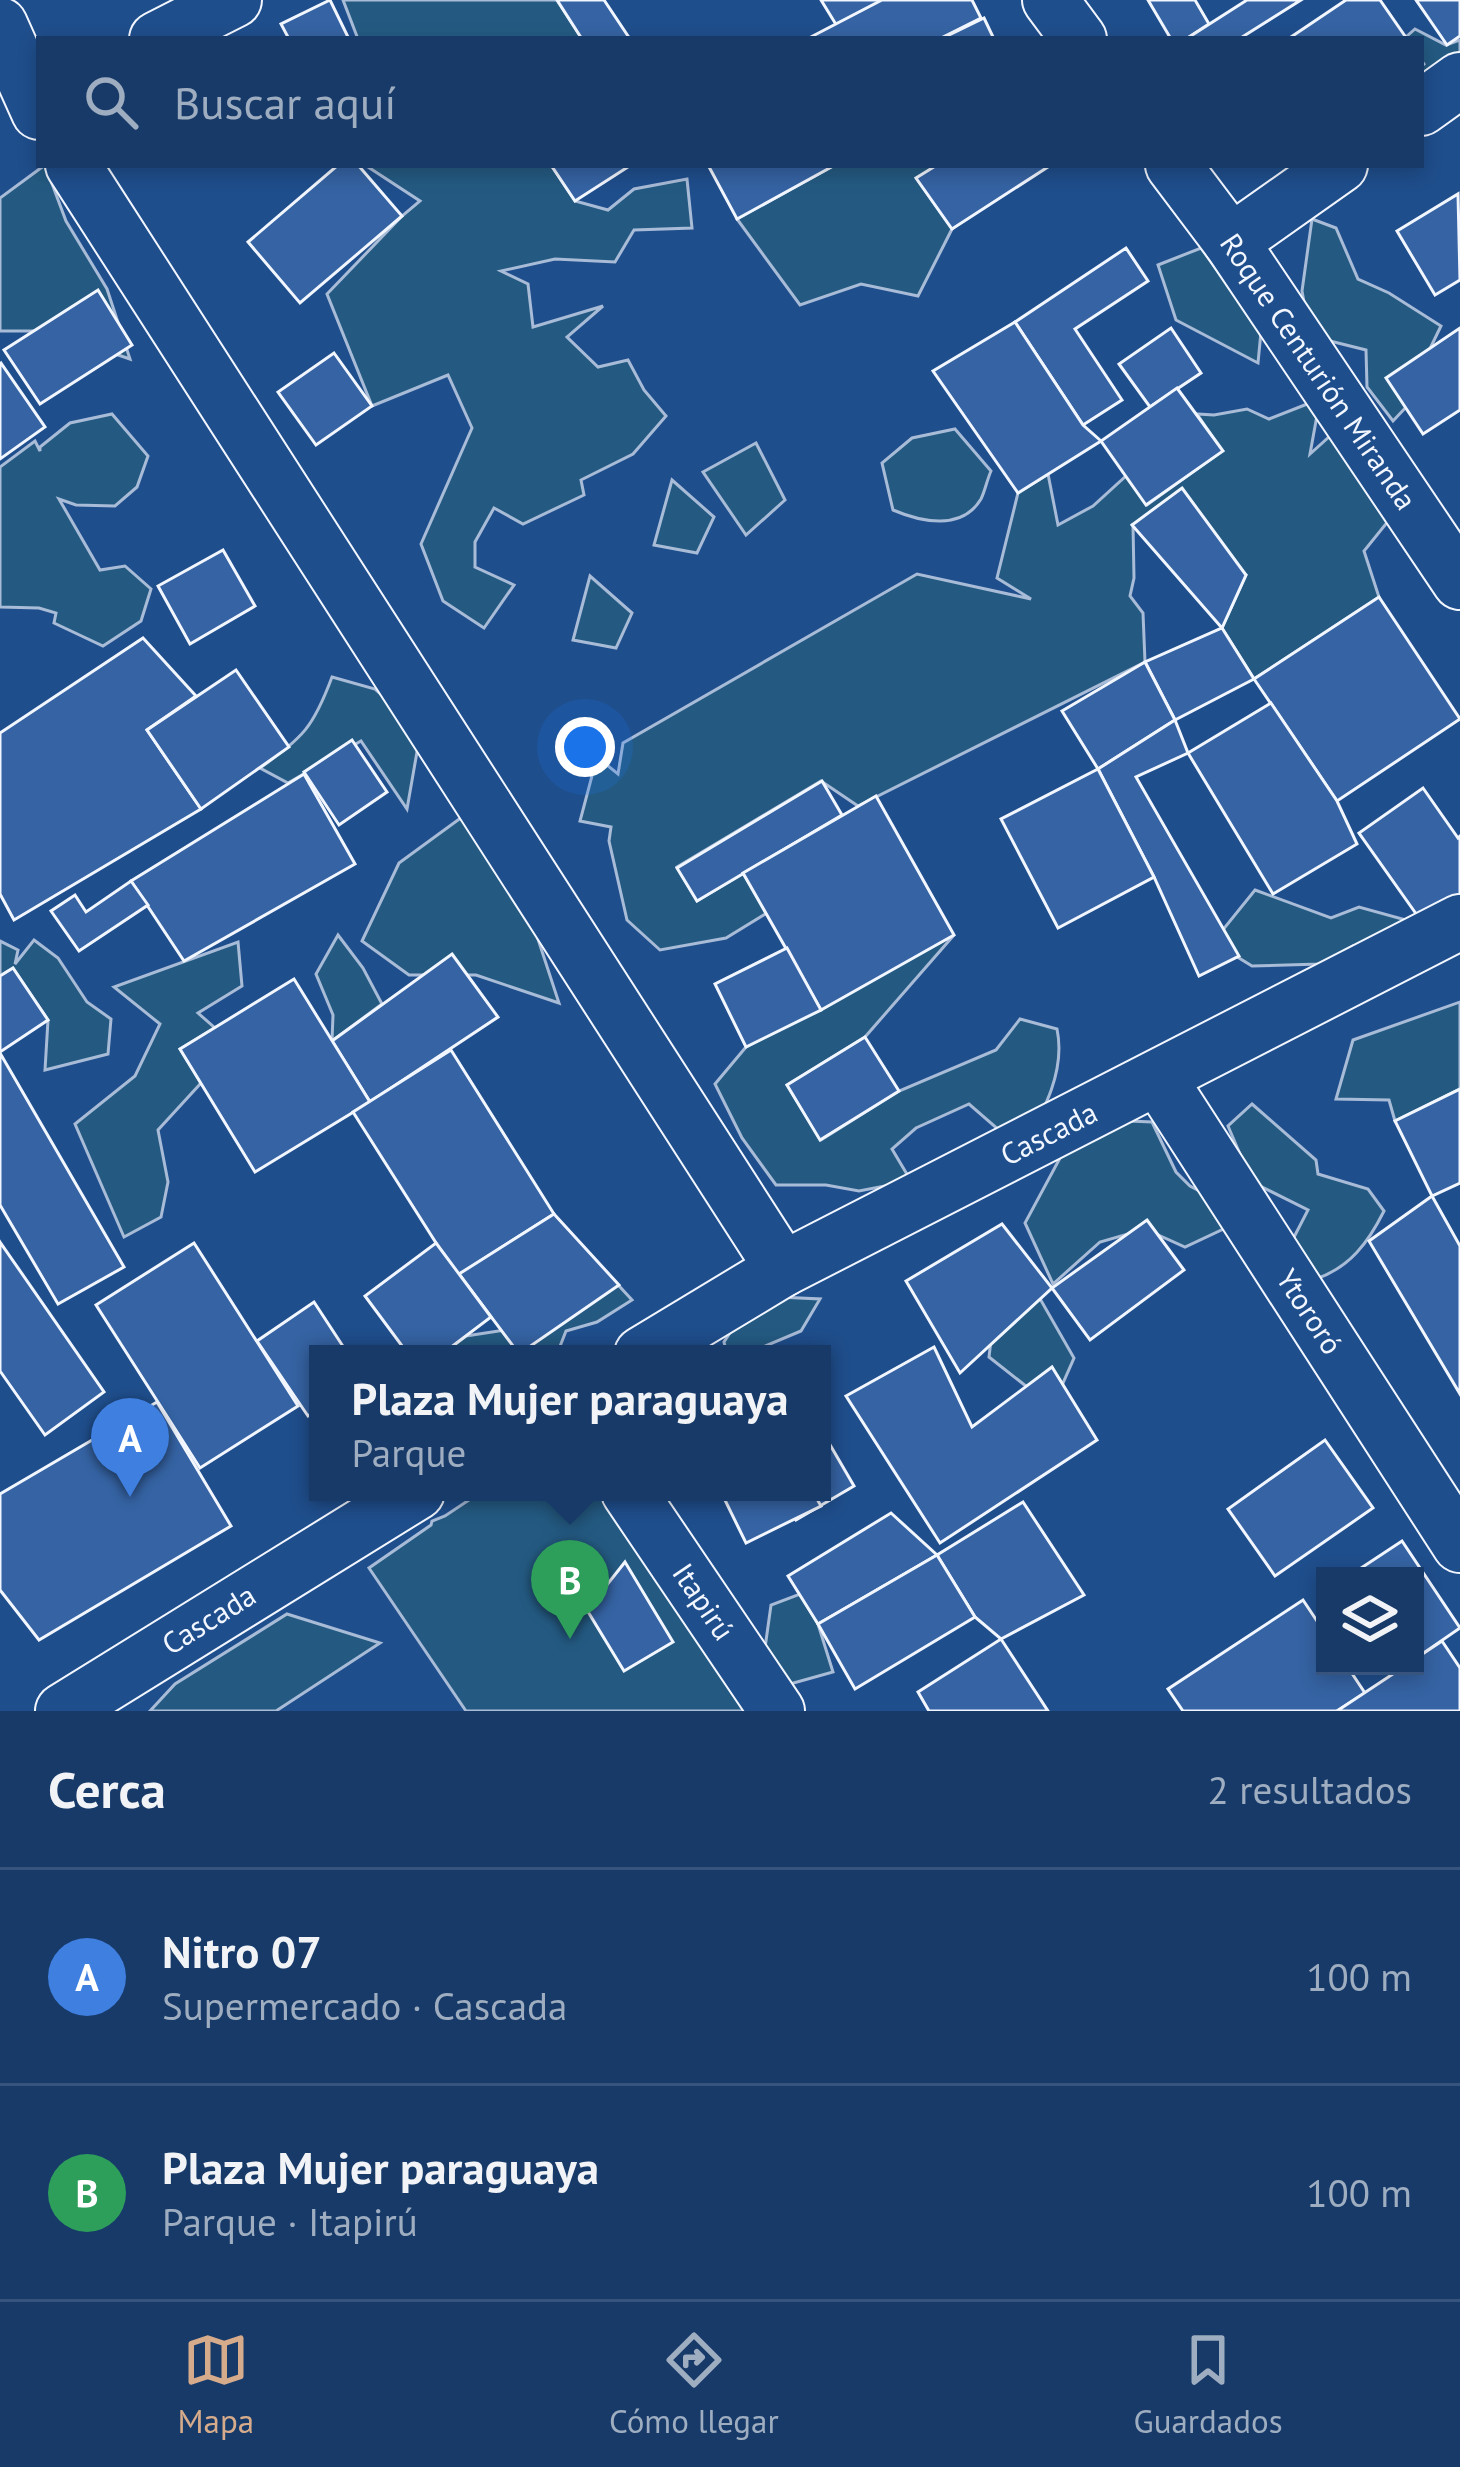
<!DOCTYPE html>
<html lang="es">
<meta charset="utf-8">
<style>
body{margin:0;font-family:"PT Sans",sans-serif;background:#20416f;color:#f1f3f6}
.controls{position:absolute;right:36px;bottom:36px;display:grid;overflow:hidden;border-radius:0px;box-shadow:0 6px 18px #0003}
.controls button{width:108px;height:108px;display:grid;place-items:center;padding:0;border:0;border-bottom:3px solid #36547d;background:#173a69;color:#f1f3f6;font:60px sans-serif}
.you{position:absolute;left:585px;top:747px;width:42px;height:42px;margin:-30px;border:9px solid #fff;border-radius:50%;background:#1a73e8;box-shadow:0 0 0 18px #1a73e833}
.badge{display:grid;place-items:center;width:78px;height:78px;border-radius:50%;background:#d6ab8b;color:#fff;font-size:39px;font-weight:700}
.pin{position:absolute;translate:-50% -99px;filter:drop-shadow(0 3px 6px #0008)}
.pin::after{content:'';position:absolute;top:63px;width:42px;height:36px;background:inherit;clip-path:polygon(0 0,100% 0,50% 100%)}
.popup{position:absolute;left:309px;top:1345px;width:522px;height:156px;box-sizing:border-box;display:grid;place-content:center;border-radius:0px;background:#173a69;filter:drop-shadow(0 3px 9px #0005);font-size:39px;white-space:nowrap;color:#9eadc0}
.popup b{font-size:45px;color:#f1f3f6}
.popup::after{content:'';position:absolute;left:50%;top:100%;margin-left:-24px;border:24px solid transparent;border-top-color:#173a69}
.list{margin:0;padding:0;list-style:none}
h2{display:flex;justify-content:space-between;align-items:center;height:156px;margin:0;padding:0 48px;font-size:51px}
h2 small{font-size:39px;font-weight:400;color:#9eadc0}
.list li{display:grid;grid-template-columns:78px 1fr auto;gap:36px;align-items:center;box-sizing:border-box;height:216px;padding:0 48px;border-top:3px solid #36547d}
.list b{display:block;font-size:45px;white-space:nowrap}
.list p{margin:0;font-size:39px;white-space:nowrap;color:#9eadc0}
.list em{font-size:39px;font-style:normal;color:#9eadc0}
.icon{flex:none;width:66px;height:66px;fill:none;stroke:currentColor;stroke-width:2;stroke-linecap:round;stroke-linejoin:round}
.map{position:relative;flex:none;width:1460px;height:1711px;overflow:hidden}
.search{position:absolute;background:#173a69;box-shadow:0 6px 18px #0003;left:36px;right:36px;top:36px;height:132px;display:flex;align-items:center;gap:30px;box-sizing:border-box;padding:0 42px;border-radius:0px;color:#9eadc0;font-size:45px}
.sheet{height:588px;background:#173a69}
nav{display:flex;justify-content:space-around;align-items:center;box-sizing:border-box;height:168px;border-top:3px solid #36547d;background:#173a69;font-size:33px;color:#9eadc0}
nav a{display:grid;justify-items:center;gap:6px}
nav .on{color:#d6ab8b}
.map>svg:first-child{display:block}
.green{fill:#245a82;stroke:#a8bbd7;stroke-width:3}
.building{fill:#3563a3;stroke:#f2f6ff;stroke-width:3}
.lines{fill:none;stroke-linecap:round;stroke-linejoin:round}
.street-casing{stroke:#f2f6ff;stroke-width:58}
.street{stroke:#1f4e8c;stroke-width:54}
.labels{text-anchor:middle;stroke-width:9;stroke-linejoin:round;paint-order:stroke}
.street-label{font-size:30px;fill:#f2f6ff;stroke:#1f4e8c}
</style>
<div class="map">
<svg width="1460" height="1711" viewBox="0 0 1460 1711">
<rect width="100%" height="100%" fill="#1f4e8c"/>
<!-- green -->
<g class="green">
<path d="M343 0H557L582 39H358Z"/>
<path d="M1415 29 1446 45 1460 40V85L1421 112V67L1424 64 1421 60V39L1406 37Z"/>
<path d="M45 165 66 221 107 289 130 359 48 331H0V198Z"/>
<path d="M365 165H551L575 201 608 210 634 189 687 179 692 228 634 230 615 262 555 259 501 271 528 284 533 327 603 306 567 337 598 367 628 360 644 390 666 416 633 454 581 480 584 495 523 524 494 508 475 542V567L514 585 484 628 443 601 421 544 472 428 448 375 372 406 327 294 402 216 420 201Z"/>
<path d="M835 165H937L917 179 952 229 918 296 861 284 800 305 737 219Z"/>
<path d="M1312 219 1336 228 1358 279 1389 293 1441 326 1421 367 1409 404 1393 421 1367 387 1366 350 1310 336 1302 291Z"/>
<path d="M1201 248 1261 332 1258 363 1176 320 1158 265Z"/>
<path d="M1320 399 1310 454 1340 427 1398 509 1364 551 1379 597 1254 679 1222 628 1246 575 1133 525 1134 578 1130 596 1143 613 1145 662 858 806 821 781 677 867 697 901 743 873 767 913 726 938 660 950 627 920 609 841 611 827 580 821 597 757 618 774 623 743 917 574 1031 599 997 578 1018 493 1048 474 1058 525 1093 506 1126 476 1147 505 1222 451 1197 414 1214 415 1247 409 1269 419Z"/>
<path d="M112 414 148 456 137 487 115 506 76 505 59 499 100 570 125 566 151 589 141 621 103 646 54 623 56 613 39 608 0 607V467L35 441 40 451V447L70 423Z"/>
<path d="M955 429 991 471C987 480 985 491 981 499 962 531 921 522 893 510L882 463 912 438Z"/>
<path d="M756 443 785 500 746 535 703 472Z"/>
<path d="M672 480 714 517 697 553 654 545Z"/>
<path d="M590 576 632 613 616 648 573 640Z"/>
<path d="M332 677 375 689 421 729 407 809 361 741 288 783 260 768C304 736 313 728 332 677Z"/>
<path d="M473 809 536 933 559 1003 476 975H409L362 941 399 863Z"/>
<path d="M1255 890 1331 918 1359 907 1424 925 1388 960 1353 946 1320 964 1252 966 1213 942Z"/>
<path d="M338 935 363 968 382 1004 332 1041 333 1015 316 974Z"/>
<path d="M954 935 865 1037 787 1085 821 1140 899 1091 996 1050 1020 1019 1057 1029C1066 1072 1043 1112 1022 1150L969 1104 916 1128 892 1149 911 1181 859 1191 826 1185H776L742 1138 715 1084 746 1047Z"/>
<path d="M34 940 58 958 87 1002 111 1019 108 1054 45 1070 48 1020 13 968 0 976V941L18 950 15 964Z"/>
<path d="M238 942 242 986 198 1013 215 1028 180 1049 201 1083 158 1130 168 1182 161 1217 124 1237 75 1124 135 1076 160 1024 114 987Z"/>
<path d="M1460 1002V1089L1395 1121 1389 1100 1336 1099 1353 1040Z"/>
<path d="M1252 1104 1316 1160 1318 1174 1368 1189 1384 1211C1368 1243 1350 1267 1316 1279L1291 1243 1308 1210 1252 1182 1228 1126Z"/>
<path d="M1081 1119 1152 1122 1176 1172 1190 1186 1249 1217 1185 1247 1145 1229 1100 1242 1053 1284 1025 1223Z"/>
<path d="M586 1250 632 1300 597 1322 566 1331 557 1354H442L466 1336 518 1328Z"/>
<path d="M1035 1290 1074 1358 1059 1392 1036 1394 989 1357 994 1315Z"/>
<path d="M754 1296 820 1299 801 1331 746 1354H727L724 1342Z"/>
<path d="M481 1492H624L770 1711H466L369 1568 431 1525 432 1521 445 1516Z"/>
<path d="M800 1594 818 1624 833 1672 790 1684 765 1648 771 1605Z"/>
<path d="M287 1614 380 1643 276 1711H150L175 1684Z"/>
</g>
<!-- building -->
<g class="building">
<path d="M330 0 349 39H289L281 24Z"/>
<path d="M557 0H604L630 39H582Z"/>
<path d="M821 0H890L840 31Z"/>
<path d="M882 0H972L981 18 939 39H807Z"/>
<path d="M1148 0H1195L1209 24 1186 39H1171Z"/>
<path d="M1247 0H1301L1239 39H1186Z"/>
<path d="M1346 0H1380L1407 39H1288Z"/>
<path d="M1416 0H1460V36L1447 45Z"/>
<path d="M984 18 994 39H941Z"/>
<path d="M338 165H358L402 216 300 303 248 242Z"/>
<path d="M551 165H631L575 201Z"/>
<path d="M708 165H835L737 219Z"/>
<path d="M937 165H1051L952 229 916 178Z"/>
<path d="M1458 194 1460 280 1435 295 1397 231Z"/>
<path d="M1126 248 1148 281 1075 329 1122 400 1083 425 1015 322Z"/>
<path d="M98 290 132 345 40 404 4 350Z"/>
<path d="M1015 322 1083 425 1101 441 1018 493 933 371Z"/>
<path d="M1171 328 1201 373 1150 407 1119 364Z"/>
<path d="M1460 328V410L1423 434 1386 378Z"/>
<path d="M334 353 372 406 316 445 278 392Z"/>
<path d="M1 363 45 427 0 459V364Z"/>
<path d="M1177 388 1223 451 1146 505 1101 441Z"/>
<path d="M1182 488 1246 575 1222 628 1132 525Z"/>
<path d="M223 550 255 606 190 644 158 586Z"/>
<path d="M1379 597 1460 719 1337 801 1254 679Z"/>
<path d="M1222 628 1254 679 1175 720 1145 662Z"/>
<path d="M143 638 196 696 147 730 201 809 14 920 0 894V733Z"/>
<path d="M1145 662 1175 720 1098 769 1062 711Z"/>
<path d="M236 670 289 747 201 809 147 730Z"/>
<path d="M1271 703 1337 801 1357 844 1273 894 1188 753Z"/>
<path d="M1175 720 1188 753 1136 777 1239 956 1199 976 1154 877 1098 769Z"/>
<path d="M352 740 387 792 339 825 304 772Z"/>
<path d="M1098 769 1154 877 1058 928 1001 819Z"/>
<path d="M304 774 355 864 184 961 131 881Z"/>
<path d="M822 781 842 815 697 901 677 868Z"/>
<path d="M1423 788 1458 838 1460 836V900L1424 925 1359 833Z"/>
<path d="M876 796 954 935 821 1010 743 873Z"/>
<path d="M131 881 148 905 79 951 51 911 75 895 86 912Z"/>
<path d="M787 948 821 1010 746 1047 715 984Z"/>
<path d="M452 954 498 1017 370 1102 332 1041Z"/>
<path d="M13 968 48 1020 0 1052V976Z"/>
<path d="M294 979 370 1102 255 1172 180 1049Z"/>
<path d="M865 1037 899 1091 820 1140 787 1085Z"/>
<path d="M451 1050 554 1214 457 1276 353 1112Z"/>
<path d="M0 1053 124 1267 58 1304 0 1205Z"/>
<path d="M1460 1089V1183L1432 1196 1395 1121Z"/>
<path d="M1432 1196 1460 1246V1394L1369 1241Z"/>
<path d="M554 1214 619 1285 519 1354 459 1274Z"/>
<path d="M1147 1220 1184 1270 1090 1340 1052 1288Z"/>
<path d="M1002 1224 1052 1288 960 1373 906 1281Z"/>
<path d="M0 1242 104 1392 45 1435 0 1371Z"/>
<path d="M194 1243 298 1406 200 1468 96 1305Z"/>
<path d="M436 1243 491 1317 442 1354H408L365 1296Z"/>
<path d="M314 1302 348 1354H318V1409L308 1416 257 1341Z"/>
<path d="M934 1347 972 1427 1052 1367 1097 1440 940 1543 846 1396Z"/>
<path d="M157 1402 231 1526 39 1640 0 1590V1494Z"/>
<path d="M822 1431 854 1486 796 1520 780 1492H822Z"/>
<path d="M1325 1440 1373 1508 1275 1576 1228 1509Z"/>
<path d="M721 1492H813L821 1506 746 1543Z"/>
<path d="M1023 1502 1084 1595 1001 1639 975 1617 937 1555Z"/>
<path d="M891 1513 937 1555 818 1624 788 1576Z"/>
<path d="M1402 1541 1460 1628 1415 1659V1576H1349Z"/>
<path d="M937 1555 975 1617 855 1689 818 1624Z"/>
<path d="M625 1562 673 1642 624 1671 587 1610Z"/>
<path d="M1303 1600 1325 1633V1666H1347L1365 1693 1337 1711H1183L1168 1689Z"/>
<path d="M1001 1639 1048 1711H929L918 1692Z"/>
<path d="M1442 1641 1460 1668V1711H1337L1405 1666H1415V1659Z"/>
</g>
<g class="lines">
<!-- street casing -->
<g class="street-casing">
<g id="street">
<path d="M1050 0 1079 39"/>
<path d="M0 25 39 112"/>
<path d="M157 39 234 0"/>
<path d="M1421 108 1460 80"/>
<path d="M73 165 783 1269"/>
<path d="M1173 165 1231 242 1460 582"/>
<path d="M1231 242 1340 165"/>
<path d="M1159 1079 1460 1545"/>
<path d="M642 1354 783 1269 1460 922"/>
<path d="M629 1492 777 1711"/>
<path d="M63 1711 417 1492"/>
</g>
</g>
<!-- street -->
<use href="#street" class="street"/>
</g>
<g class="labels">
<!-- street labels -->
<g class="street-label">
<text transform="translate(1318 372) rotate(56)" y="10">Roque Centurión Miranda</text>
<text transform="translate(1049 1134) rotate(-27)" y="10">Cascada</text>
<text transform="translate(1309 1312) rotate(57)" y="10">Ytororó</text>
<text transform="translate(703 1602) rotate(56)" y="10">Itapirú</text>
<text transform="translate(209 1620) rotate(-32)" y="10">Cascada</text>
</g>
</g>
</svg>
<div class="controls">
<button><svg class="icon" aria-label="layers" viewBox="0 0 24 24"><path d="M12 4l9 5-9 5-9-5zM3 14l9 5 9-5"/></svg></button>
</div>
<div class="you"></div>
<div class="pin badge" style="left:130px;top:1497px;background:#3f7fe0">A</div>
<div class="pin badge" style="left:570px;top:1639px;background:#2e9e5b">B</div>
<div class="popup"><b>Plaza Mujer paraguaya</b>Parque</div>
<div class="search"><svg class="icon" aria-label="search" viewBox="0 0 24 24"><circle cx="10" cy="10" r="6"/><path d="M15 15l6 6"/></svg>Buscar aquí</div>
</div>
<section class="sheet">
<h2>Cerca<small>2 resultados</small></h2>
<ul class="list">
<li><span class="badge" style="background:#3f7fe0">A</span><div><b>Nitro 07</b><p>Supermercado · Cascada</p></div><em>100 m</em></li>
<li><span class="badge" style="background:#2e9e5b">B</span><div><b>Plaza Mujer paraguaya</b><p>Parque · Itapirú</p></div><em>100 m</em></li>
</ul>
</section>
<nav>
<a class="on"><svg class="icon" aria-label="map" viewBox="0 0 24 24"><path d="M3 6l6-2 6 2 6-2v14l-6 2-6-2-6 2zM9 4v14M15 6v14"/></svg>Mapa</a>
<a><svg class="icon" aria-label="directions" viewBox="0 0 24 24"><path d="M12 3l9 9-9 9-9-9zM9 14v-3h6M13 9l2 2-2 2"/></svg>Cómo llegar</a>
<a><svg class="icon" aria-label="saved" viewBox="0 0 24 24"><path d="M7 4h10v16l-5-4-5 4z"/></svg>Guardados</a>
</nav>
